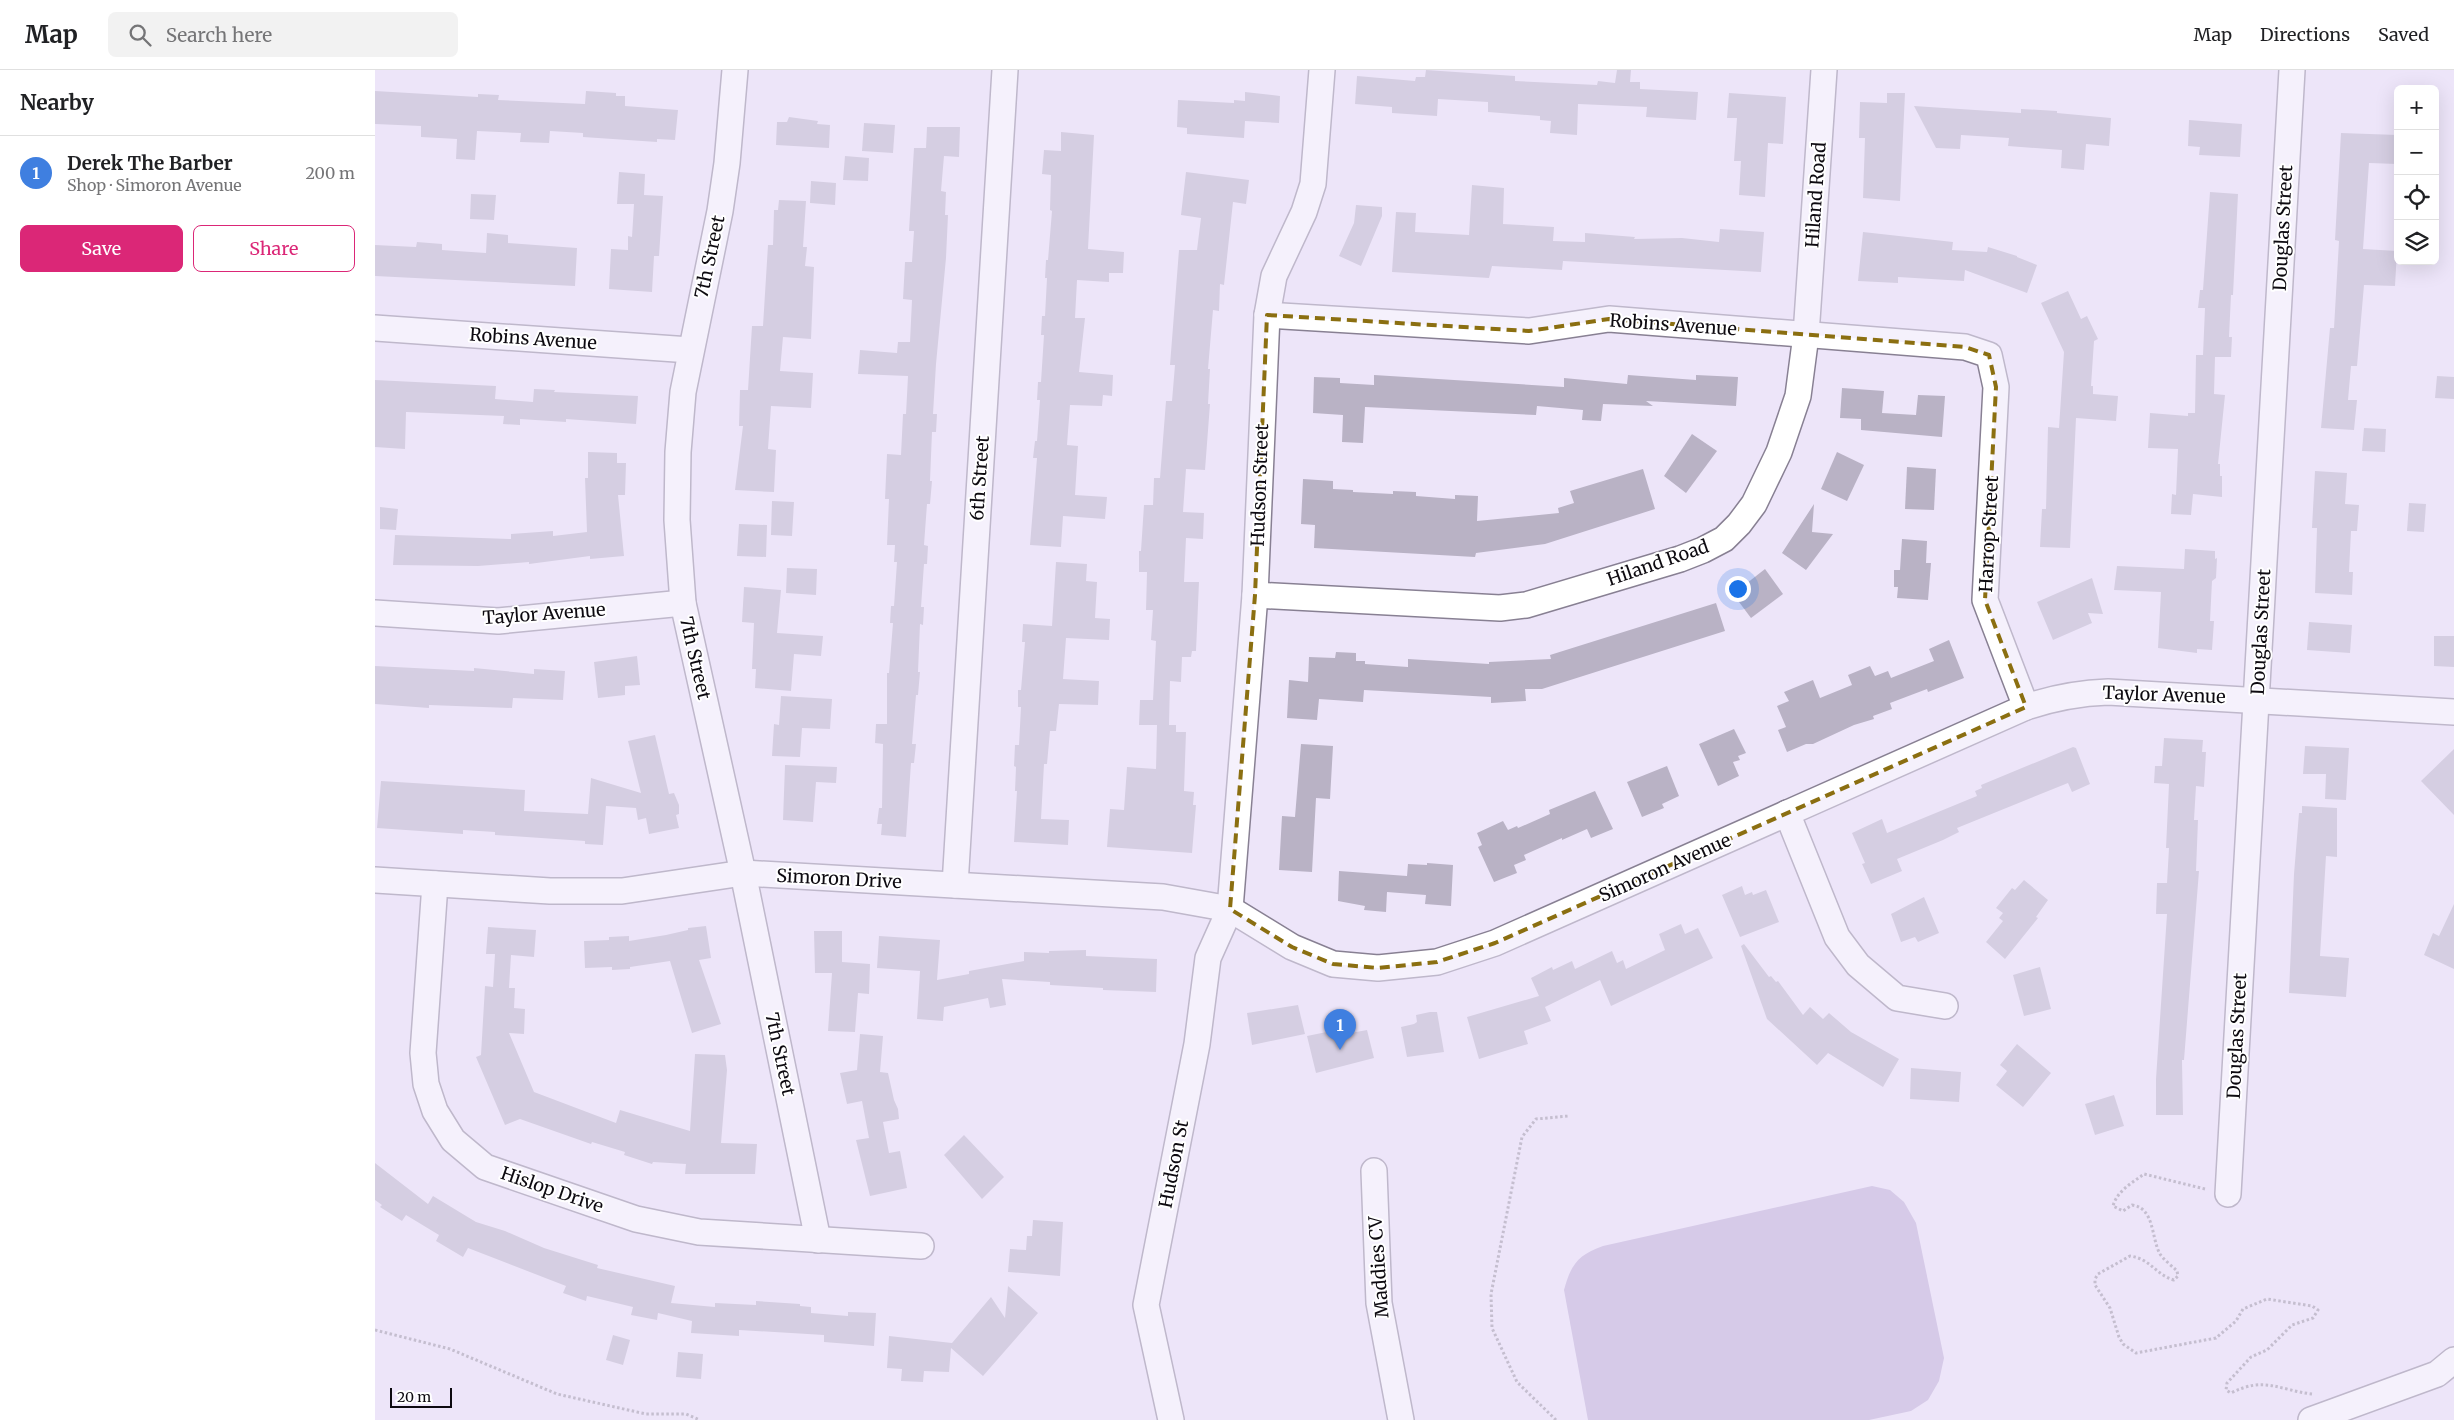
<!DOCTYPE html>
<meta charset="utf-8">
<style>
body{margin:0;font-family:Merriweather,serif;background:#f2f2f2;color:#202124}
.controls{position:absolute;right:15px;top:15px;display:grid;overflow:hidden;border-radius:8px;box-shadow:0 5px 20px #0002}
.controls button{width:45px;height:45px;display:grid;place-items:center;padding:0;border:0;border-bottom:1px solid #e0e0e0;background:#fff;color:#202124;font:25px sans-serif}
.scale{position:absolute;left:15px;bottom:12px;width:62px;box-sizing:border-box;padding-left:5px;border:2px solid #0d0a10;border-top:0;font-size:14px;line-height:18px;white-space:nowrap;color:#0d0a10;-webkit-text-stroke:4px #fff;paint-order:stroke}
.you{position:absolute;left:1362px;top:518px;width:18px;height:18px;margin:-12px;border:4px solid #fff;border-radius:50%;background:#1a73e8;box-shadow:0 0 0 8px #1a73e833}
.badge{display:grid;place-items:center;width:32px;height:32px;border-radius:50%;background:#db2777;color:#fff;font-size:16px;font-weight:700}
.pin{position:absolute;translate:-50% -41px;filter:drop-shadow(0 1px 2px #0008)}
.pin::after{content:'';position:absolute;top:26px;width:18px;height:15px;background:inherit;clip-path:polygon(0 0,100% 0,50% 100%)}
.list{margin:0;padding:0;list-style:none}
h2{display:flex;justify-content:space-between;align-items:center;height:65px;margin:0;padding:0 20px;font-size:21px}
h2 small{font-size:16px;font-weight:400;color:#757577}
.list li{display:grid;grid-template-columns:32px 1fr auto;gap:15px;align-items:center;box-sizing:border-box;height:75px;padding:0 20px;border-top:1px solid #e0e0e0}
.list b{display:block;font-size:19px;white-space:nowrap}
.list p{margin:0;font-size:16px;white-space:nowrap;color:#757577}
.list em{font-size:16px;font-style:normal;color:#757577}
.actions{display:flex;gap:10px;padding:15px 20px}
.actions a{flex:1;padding:11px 0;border:1px solid #db2777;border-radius:8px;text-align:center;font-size:18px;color:#db2777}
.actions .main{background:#db2777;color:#fff}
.icon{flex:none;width:28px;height:28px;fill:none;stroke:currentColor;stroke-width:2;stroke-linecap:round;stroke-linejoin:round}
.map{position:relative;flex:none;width:2079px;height:1350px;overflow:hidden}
header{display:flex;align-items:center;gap:30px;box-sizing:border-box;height:70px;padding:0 25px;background:#fff;border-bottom:1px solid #e0e0e0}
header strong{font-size:24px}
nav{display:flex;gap:28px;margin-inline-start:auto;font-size:18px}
.search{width:350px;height:45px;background:#f2f2f2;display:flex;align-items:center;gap:12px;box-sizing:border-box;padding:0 18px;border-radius:8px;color:#757577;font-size:19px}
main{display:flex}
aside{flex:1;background:#fff}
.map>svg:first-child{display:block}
.water{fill:#baa9d2}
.building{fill:#b9b2c5}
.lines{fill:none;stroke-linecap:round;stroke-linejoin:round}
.minor-casing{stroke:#888093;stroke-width:28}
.path{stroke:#948e9c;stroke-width:3;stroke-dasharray:2.5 2.5;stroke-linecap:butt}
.minor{stroke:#fff;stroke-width:25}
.marked{fill:none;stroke:#8b6f11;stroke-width:4;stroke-dasharray:10 6;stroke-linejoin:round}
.labels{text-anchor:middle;stroke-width:4;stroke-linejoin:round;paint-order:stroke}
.street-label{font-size:18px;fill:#0d0a10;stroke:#fff}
</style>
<header>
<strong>Map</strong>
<div class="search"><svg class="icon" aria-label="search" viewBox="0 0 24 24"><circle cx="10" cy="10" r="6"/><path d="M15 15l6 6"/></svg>Search here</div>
<nav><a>Map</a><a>Directions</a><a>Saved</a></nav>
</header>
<main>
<aside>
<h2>Nearby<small></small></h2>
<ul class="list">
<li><span class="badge" style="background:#3f7fe0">1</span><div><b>Derek The Barber</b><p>Shop · Simoron Avenue</p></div><em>200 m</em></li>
</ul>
<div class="actions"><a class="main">Save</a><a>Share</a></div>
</aside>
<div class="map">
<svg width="2079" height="1350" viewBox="0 0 2079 1350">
<rect width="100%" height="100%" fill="#ede5f9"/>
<!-- water -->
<path class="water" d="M1497 1116 1515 1120 1529 1132 1541 1153 1569 1288 1564 1311 1553 1330 1536 1341 1494 1350H1213L1189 1220C1196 1194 1203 1185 1228 1176Z"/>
<!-- building -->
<g class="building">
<path d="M1051 0 1140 6V11L1222 15 1223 11 1240 13 1242 0H1256L1255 12H1265V19L1323 22 1321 50 1271 47 1272 37 1203 34 1202 65 1175 63 1176 51 1165 50V46L1113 42V32L1063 29 1062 46 1017 43V37L980 34 982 6 1040 11 1041 7H1050Z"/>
<path d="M0 21 103 27V24L124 25 123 30 210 34 211 21 241 23V26H250V36L303 40 300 70 282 69V72L208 67V63L175 61 174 73 145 72 146 63 102 61 100 90 81 89 82 69 46 67V56L0 54Z"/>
<path d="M870 22 905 26 904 53 870 51 869 68 812 64V58L802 57 803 30 859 33V30L870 31Z"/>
<path d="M1354 23 1411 27 1408 74 1393 73 1390 127 1364 125 1366 91H1359L1362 48H1352Z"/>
<path d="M1512 23H1530L1525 131 1488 128 1490 68H1484L1485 32 1512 33Z"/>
<path d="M1539 36 1646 43V39L1682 41V43L1736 48 1734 76 1711 74 1709 100 1686 98 1687 80 1633 76 1634 68 1586 65 1585 79 1561 78Z"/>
<path d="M414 47 443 51 442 54 455 55 454 78 401 75 402 52H412Z"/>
<path d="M1814 50 1867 54 1865 87 1824 85 1825 77 1813 76Z"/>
<path d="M489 53 520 55 518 83 487 81Z"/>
<path d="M552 57H585L584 87 569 86 566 121 571 122 570 145H573L571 188 561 294 558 344H562L561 362H557L555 411H557L555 434H552L549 475 553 476 552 494H549L546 537H549L548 555 545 554 543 602H545L543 625H541L537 674H541L539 693H536L531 767 506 765 507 754H502L504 738H507L508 674 500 673 501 654H512V603H514L518 553H515L516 536H519L522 492H519L520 475H512L514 429H510L512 384 526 385 528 344H531L533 306 483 304 485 280 522 283 523 272H535L537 230 528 229 530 192H537L539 161H534L539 78H551Z"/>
<path d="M686 62 719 65 713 179 749 182 748 203H734V212L702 210 700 248H710L704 302 738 305 737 326 728 325 727 336 695 335 692 375 703 376 700 425 732 427 730 449 688 446 686 477 655 475 662 388H658L660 371H662L665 330H662L663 312H666L669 265H666L667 246H670L672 208H670L671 190H673L677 141 675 140 676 105 667 104 669 80 686 81Z"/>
<path d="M1966 63 2023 65 2022 94 1994 93 1988 179 2022 181 2020 216 1989 215 1982 296H1976L1973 330H1982L1979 360 1946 358 1955 258H1959L1964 171 1960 170Z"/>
<path d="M470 86 494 88 493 111 468 110Z"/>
<path d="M244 102 270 104 269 125 288 126 284 186H279L277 222 234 219 236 179 253 180V166L257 167 259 134H242Z"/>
<path d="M811 102 874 110 871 134 858 132 849 215 845 214 844 241 838 240 833 299H835L833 334H835L830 400 811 399 808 442 829 443 828 469 811 468 809 512H824L821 581H817L816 587H807L806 612 795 611 794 655H784H801V662H811L809 721 819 722 818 735H821L817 783 732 777 735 739 749 740 752 697 781 699 782 655H764L765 630H778L781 571 776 570 778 540H771L772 502H764V481H766L769 435H778L779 408H785L791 331H797L800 295H795L804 180H822L826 148 806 145Z"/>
<path d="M436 111 461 113 460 135 435 133Z"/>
<path d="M1097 115 1129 118 1128 154 1179 157 1178 171 1210 172V163L1260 167 1259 169 1307 168 1344 172 1345 159 1389 162 1386 202 1188 191 1187 200 1117 196 1114 208 1017 202 1021 142 1041 143 1040 162 1094 165Z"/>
<path d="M1835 122 1863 124 1858 225H1856L1854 267H1857L1856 287H1840L1839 324 1850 325 1843 394H1845V406H1847V427L1818 424 1816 445 1796 444 1797 424 1801 425 1803 379 1773 378 1775 343 1813 346V343H1820L1821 285H1828L1830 238H1823L1825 220H1828Z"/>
<path d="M96 124 121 125 119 150 95 149Z"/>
<path d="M404 130 431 131 428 177H432L430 196 439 197 436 269 408 267 405 301 438 303 436 338 396 336 393 379 401 380 399 422 360 420 368 356H364L365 320H373L377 256H388L393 175H398L399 140H403Z"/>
<path d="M981 135 1007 137V146L986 196 964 186 979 153Z"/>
<path d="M1488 162 1578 172 1577 180 1612 182 1613 177 1642 186V187L1662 195 1652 223 1590 200 1589 211 1523 207V213L1483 211Z"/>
<path d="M112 163 133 165V173L202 178 200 216 0 206V175L41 177 42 172 67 174V180L111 183Z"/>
<path d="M1693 221 1706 249 1712 246 1723 269 1719 271 1716 316H1718V324L1743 326 1741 351 1701 348 1695 478 1665 477 1667 439H1671L1673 357 1684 358 1689 282 1666 233Z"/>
<path d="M999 305 1189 317V308L1252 314 1253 305 1321 310V305L1363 307 1361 336 1271 331 1278 336 1228 334 1226 351 1207 350 1208 340 1162 336 1161 345 990 337 988 373 967 372 968 345 938 343 939 307 965 308V313L999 315Z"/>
<path d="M2062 306 2079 307V329L2060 328Z"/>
<path d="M0 310 121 316 120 329 158 332 159 319 180 320 179 322 263 326 261 354 191 349V352L145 349V355L128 354 129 346 31 342 30 379 0 377Z"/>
<path d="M1467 318 1509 321 1507 343 1541 345 1543 325 1570 326 1567 367 1486 360V349L1465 348Z"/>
<path d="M1989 358 2011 359 2010 382 1987 381Z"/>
<path d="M1317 364 1342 381 1311 423 1289 406Z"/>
<path d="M213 382 242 383V393H251L250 425H243L249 486 215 489V486L154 494V492L103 496 18 495 20 465 136 469V464L178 461V466L212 462 210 408H213Z"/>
<path d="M1462 382 1489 395 1472 431 1446 419Z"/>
<path d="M1532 397 1561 399 1559 440 1530 439Z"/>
<path d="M1268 399 1280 439 1170 474 1101 483 1100 487 939 478 940 455 926 454 928 409 958 411V419L978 420V422L1018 424V421L1041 422V426L1080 429V425L1103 426 1102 451 1184 443 1183 438 1199 433 1195 421Z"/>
<path d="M1940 401 1972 403 1970 434 1984 435 1982 461H1976L1974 502H1978L1977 525 1940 523 1942 458H1937Z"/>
<path d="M397 431 419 432 417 466 396 465Z"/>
<path d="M2034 433 2051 434 2049 462 2032 461Z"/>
<path d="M1439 434 1437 462 1458 464 1431 500 1407 483Z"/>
<path d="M5 437 23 439 21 460 5 459Z"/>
<path d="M364 454 392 455 391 487 362 486Z"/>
<path d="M1527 469 1552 471 1551 493H1556L1553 530 1522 528 1523 517H1519V500H1525Z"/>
<path d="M1810 479 1840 481V489L1842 488 1841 508 1837 511 1835 551H1839L1837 580 1822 579V583L1783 578 1786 522 1739 520 1742 496 1809 499Z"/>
<path d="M681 492 712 494 711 511 722 512 720 548 735 549 734 570 691 568 688 609 724 611 723 635 684 634 681 661H675L672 694H669L666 749 694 750 693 775 639 772 642 721H640L641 697 639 696 640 675H644L646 637H643V620H646L650 572H647L648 554 677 556Z"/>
<path d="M412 498 442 499 441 525 411 523Z"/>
<path d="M1390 499 1408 524 1376 548 1358 524Z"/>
<path d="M1717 508 1728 544 1713 543 1717 553 1678 570 1662 532Z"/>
<path d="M369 517 406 520 402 563 448 566 446 586 419 584 416 621 380 618 381 599H377L379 553 367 552Z"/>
<path d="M1341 533 1350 561 1167 619H1150L1151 631 1116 633V627L989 620 988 632 944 629 942 650 912 648 914 610 933 612 934 587 960 588 961 582 981 583V591H990V594L1033 597V589L1114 594V592L1176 589 1175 585Z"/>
<path d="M1934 552 1977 555 1975 583 1932 580Z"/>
<path d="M2059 566H2079V597L2059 596Z"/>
<path d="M1574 570 1589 608 1553 622 1552 619 1515 633 1517 639 1498 646 1499 649 1479 655 1438 674H1431L1412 682 1403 660 1411 657 1402 636 1414 631 1409 622 1438 610 1445 628 1477 615 1473 605 1495 596 1500 606 1513 601 1516 608 1559 591 1554 579Z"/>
<path d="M262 586 265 615 250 616V625L223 628 219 592Z"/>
<path d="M0 596 99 601V598L159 604V599L190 601 188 630 138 628 137 638 54 635V638L0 634Z"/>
<path d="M406 626 457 629 455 659 427 658 425 687 397 686 399 654 404 655Z"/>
<path d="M1359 659 1371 683 1363 686 1365 690 1358 692 1364 706 1343 716 1324 674Z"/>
<path d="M280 665 294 724 299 723 304 735V744L301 745 304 758 274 764 271 748 263 750 261 738 231 736 228 775 210 774V771L120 765V762L88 760V764L2 758 6 711 150 720 149 741 213 744 216 708 266 723 253 671Z"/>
<path d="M1789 668 1828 670 1827 682H1831L1829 717 1821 716 1819 750H1823L1821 801H1824L1809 990H1807L1808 1045H1781V1009L1792 844H1781L1782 813H1792L1794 778H1791L1794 714 1779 713 1780 696H1787Z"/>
<path d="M926 674 958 676 955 729 941 728 937 802 904 800 907 746 920 747Z"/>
<path d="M1930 676 1974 678 1971 730 1950 729 1951 704H1928Z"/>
<path d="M1698 677 1701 678 1715 714 1697 722 1693 713 1582 758 1584 762 1568 770 1522 789 1527 801 1496 814 1487 794 1490 793 1477 763 1507 749 1512 763 1602 726 1600 721 1607 718 1606 715Z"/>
<path d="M2079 679V745L2046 711Z"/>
<path d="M410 695 462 697 461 713 441 712 438 752 408 750Z"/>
<path d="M1292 696 1304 726 1287 734 1289 738 1267 747 1252 712Z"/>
<path d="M1220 721 1238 759 1216 768 1212 759 1187 770V768L1149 785 1151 790 1139 795 1142 803 1119 812 1103 777 1107 775 1102 763 1128 751 1133 760 1142 756 1143 758 1175 744 1174 740Z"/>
<path d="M1927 736 1962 738V787L1951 786 1945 886 1974 888 1971 927 1914 923 1919 804 1924 743H1927Z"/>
<path d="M1052 793 1078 795 1076 836 1050 834 1051 825 1012 822 1011 842 989 840 990 836 963 831 964 801 1032 806 1033 794 1052 795Z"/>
<path d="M1649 810 1673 830 1661 847 1663 848 1630 889 1611 872 1628 851 1624 848 1628 843 1621 838 1637 818 1640 820Z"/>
<path d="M1367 816 1370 825 1377 822 1378 825 1391 820 1404 852 1365 867 1347 825Z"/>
<path d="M1549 827 1564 863 1543 872 1540 867 1526 872 1516 844Z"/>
<path d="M2079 834V899L2049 885 2058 863 2064 866Z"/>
<path d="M1306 854 1310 864 1323 858 1338 888 1236 936 1225 910 1170 937 1176 951 1149 961 1153 974 1104 989 1092 947 1164 926 1156 908 1177 897 1178 900 1197 891 1200 899 1237 881 1242 893 1248 890 1251 899 1290 880 1284 864Z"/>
<path d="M331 856 336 888 324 890 346 954 317 963 295 891 255 897V899L237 900V897L210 898 209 871 234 870V867L254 866V871L291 865 313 860V858Z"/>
<path d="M113 857 161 860 159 887 136 885 134 918H140L139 938 150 939 149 964 134 963 159 1022 241 1053 245 1040 315 1061 320 984 350 985 352 1000 346 1073 382 1074 380 1104H310L311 1094 278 1092 277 1094 249 1085 250 1082 217 1072 216 1074 145 1049 130 1055 101 987 106 985 110 916 118 917 120 884H111Z"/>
<path d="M439 861H467V892L495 894 494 924 483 923 480 962 453 961 457 903H440Z"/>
<path d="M504 866 565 870 562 910 594 904V901L649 891V882L674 883V881L711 880V886L782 889 781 922 728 920V918L675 915V912L627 909 631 935 615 938 613 928 569 937 568 951 542 949 545 901 502 898Z"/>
<path d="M1369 874 1394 907 1396 906 1401 912 1403 911 1428 945 1435 937 1448 949 1454 943 1476 962 1524 989 1508 1017 1453 983 1442 995 1392 949 1366 876Z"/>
<path d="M1665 897 1676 939 1649 946 1638 905Z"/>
<path d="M923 935 930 964 877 975 872 943Z"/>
<path d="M1055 942H1062L1069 982 1032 987 1026 957 1039 954 1042 952 1041 945Z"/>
<path d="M976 957V963L992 960 999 988 941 1003 932 966Z"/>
<path d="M485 964 508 966 505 1002 513 1003 519 1030 523 1039 524 1049 508 1052 514 1083 525 1081 532 1118 495 1126 481 1070 494 1068 487 1031 472 1034 465 1003 482 1000Z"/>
<path d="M1642 974 1676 1003 1648 1037 1621 1015 1632 1001 1625 995Z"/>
<path d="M1536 998 1586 1002 1584 1032 1535 1029Z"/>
<path d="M1739 1025 1749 1056 1720 1065 1710 1034Z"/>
<path d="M589 1065 629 1107 607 1129 569 1085Z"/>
<path d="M0 1093 53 1134 58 1126 101 1152 130 1161 169 1178 223 1195 222 1198 300 1216 296 1233 340 1237V1233L381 1235V1231L425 1234V1236L436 1237V1243L473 1246V1242L501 1243 499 1276 449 1272V1265L364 1260V1266L316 1263 317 1251 283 1243 282 1250 256 1245 258 1237 212 1226 211 1231 188 1223 191 1216 93 1178 88 1187 61 1171 64 1165 31 1145 27 1151 5 1137 7 1135 0 1130Z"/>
<path d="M658 1150 688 1152 685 1206 633 1202 635 1179 651 1180 652 1166H657Z"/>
<path d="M633 1216 663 1243 608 1306 576 1278 574 1302 549 1301 548 1312 526 1311 527 1299 512 1298 514 1266 577 1273 616 1227 630 1248Z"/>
<path d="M238 1265 255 1270 248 1295 231 1290Z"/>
<path d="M303 1282 328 1284 326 1309 301 1307Z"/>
</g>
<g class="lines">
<!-- minor casing -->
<g class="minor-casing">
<g id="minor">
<path d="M360 0 352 93 345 141 308 322 303 382 302 450 308 533 368 803 443 1170"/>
<path d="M892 245 1154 261 1234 249 1590 277 1614 285 1621 317 1610 530 1651 637"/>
<path d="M0 258 315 280"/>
<path d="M880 525 1125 538 1151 535 1305 489 1328 480 1349 469 1364 454 1379 434 1404 382 1423 326 1431 265 1449 0"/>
<path d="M0 543 123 551 308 533"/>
<path d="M1412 743 1462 867 1483 895 1522 928 1570 936"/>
<path d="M0 810 175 821H247L368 803 788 827 855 839 917 877 958 894 1003 898 1062 892 1120 873 1651 637C1678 628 1704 623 1733 622L2079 642"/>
<path d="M60 814 48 983 51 1014 60 1041 78 1070 110 1097 261 1149 324 1162 546 1176"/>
<path d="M580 815 630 0"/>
<path d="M999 1101 1004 1233 1026 1350"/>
<path d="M1853 1124 1917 0"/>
<path d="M796 1350 771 1235 822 974 833 888 855 839 880 525 892 245 899 206 929 142 938 114 947 0"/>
<path d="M1936 1350 2062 1304 2079 1290"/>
</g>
</g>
<!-- path -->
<g class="path">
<path d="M1830 1119 1769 1104C1757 1113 1742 1121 1738 1136L1748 1141 1757 1135C1780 1138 1776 1168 1785 1184 1789 1190 1797 1196 1802 1201L1803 1206 1799 1210C1781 1205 1776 1189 1755 1186L1723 1204 1720 1209V1215L1735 1238 1744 1267 1748 1274 1761 1283 1841 1268 1861 1251 1868 1239 1892 1229 1937 1236 1943 1240 1938 1248 1917 1255 1892 1280 1876 1287 1852 1313 1851 1320 1856 1323C1889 1306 1904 1320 1937 1324"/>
<path d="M0 1260 75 1279 182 1324 271 1344H311L325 1350"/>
<path d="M1181 1350 1142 1312 1117 1258 1116 1224 1147 1067 1161 1049 1194 1046"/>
</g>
<!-- minor -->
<use href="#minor" class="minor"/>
</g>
<!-- marked area -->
<path d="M0 0H2079V1350H0ZM892 245 1154 261 1234 249 1590 277 1614 285 1621 317 1610 530 1651 637 1120 873 1062 892 1003 898 958 894 917 877 855 839 880 525Z" fill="#ede5f9" fill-opacity=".55" fill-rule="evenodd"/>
<path class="marked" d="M892 245 1154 261 1234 249 1590 277 1614 285 1621 317 1610 530 1651 637 1120 873 1062 892 1003 898 958 894 917 877 855 839 880 525Z"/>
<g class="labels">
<!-- street labels -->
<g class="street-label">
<text transform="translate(1441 125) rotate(-86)" y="6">Hiland Road</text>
<text transform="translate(1908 158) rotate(-87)" y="6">Douglas Street</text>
<text transform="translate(335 187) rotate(-78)" y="6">7th Street</text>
<text transform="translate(1298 255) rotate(4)" y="6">Robins Avenue</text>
<text transform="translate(158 269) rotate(4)" y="6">Robins Avenue</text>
<text transform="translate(605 408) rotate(-86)" y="6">6th Street</text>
<text transform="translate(885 415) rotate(-88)" y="6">Hudson Street</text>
<text transform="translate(1614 464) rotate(-87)" y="6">Harrop Street</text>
<text transform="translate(1283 493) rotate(-19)" y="6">Hiland Road</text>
<text transform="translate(169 544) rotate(-4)" y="6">Taylor Avenue</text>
<text transform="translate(1886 562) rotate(-87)" y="6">Douglas Street</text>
<text transform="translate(320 588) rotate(77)" y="6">7th Street</text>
<text transform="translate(1789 625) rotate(2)" y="6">Taylor Avenue</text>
<text transform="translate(1290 798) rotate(-24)" y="6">Simoron Avenue</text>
<text transform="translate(464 809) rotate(3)" y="6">Simoron Drive</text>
<text transform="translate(1862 966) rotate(-87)" y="6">Douglas Street</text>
<text transform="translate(405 984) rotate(78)" y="6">7th Street</text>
<text transform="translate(799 1094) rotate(-79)" y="6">Hudson St</text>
<text transform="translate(177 1120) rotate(19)" y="6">Hislop Drive</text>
<text transform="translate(1004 1197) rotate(-94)" y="6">Maddies CV</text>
</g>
</g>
</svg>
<div class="controls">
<button>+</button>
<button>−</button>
<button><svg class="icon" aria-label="locate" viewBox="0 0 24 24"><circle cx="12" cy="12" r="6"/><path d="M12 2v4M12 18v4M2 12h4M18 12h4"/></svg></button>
<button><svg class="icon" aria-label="layers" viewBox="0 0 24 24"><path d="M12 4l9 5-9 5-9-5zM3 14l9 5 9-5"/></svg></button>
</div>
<div class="scale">20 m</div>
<div class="you"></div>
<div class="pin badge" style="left:965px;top:980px;background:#3f7fe0">1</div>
</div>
</main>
